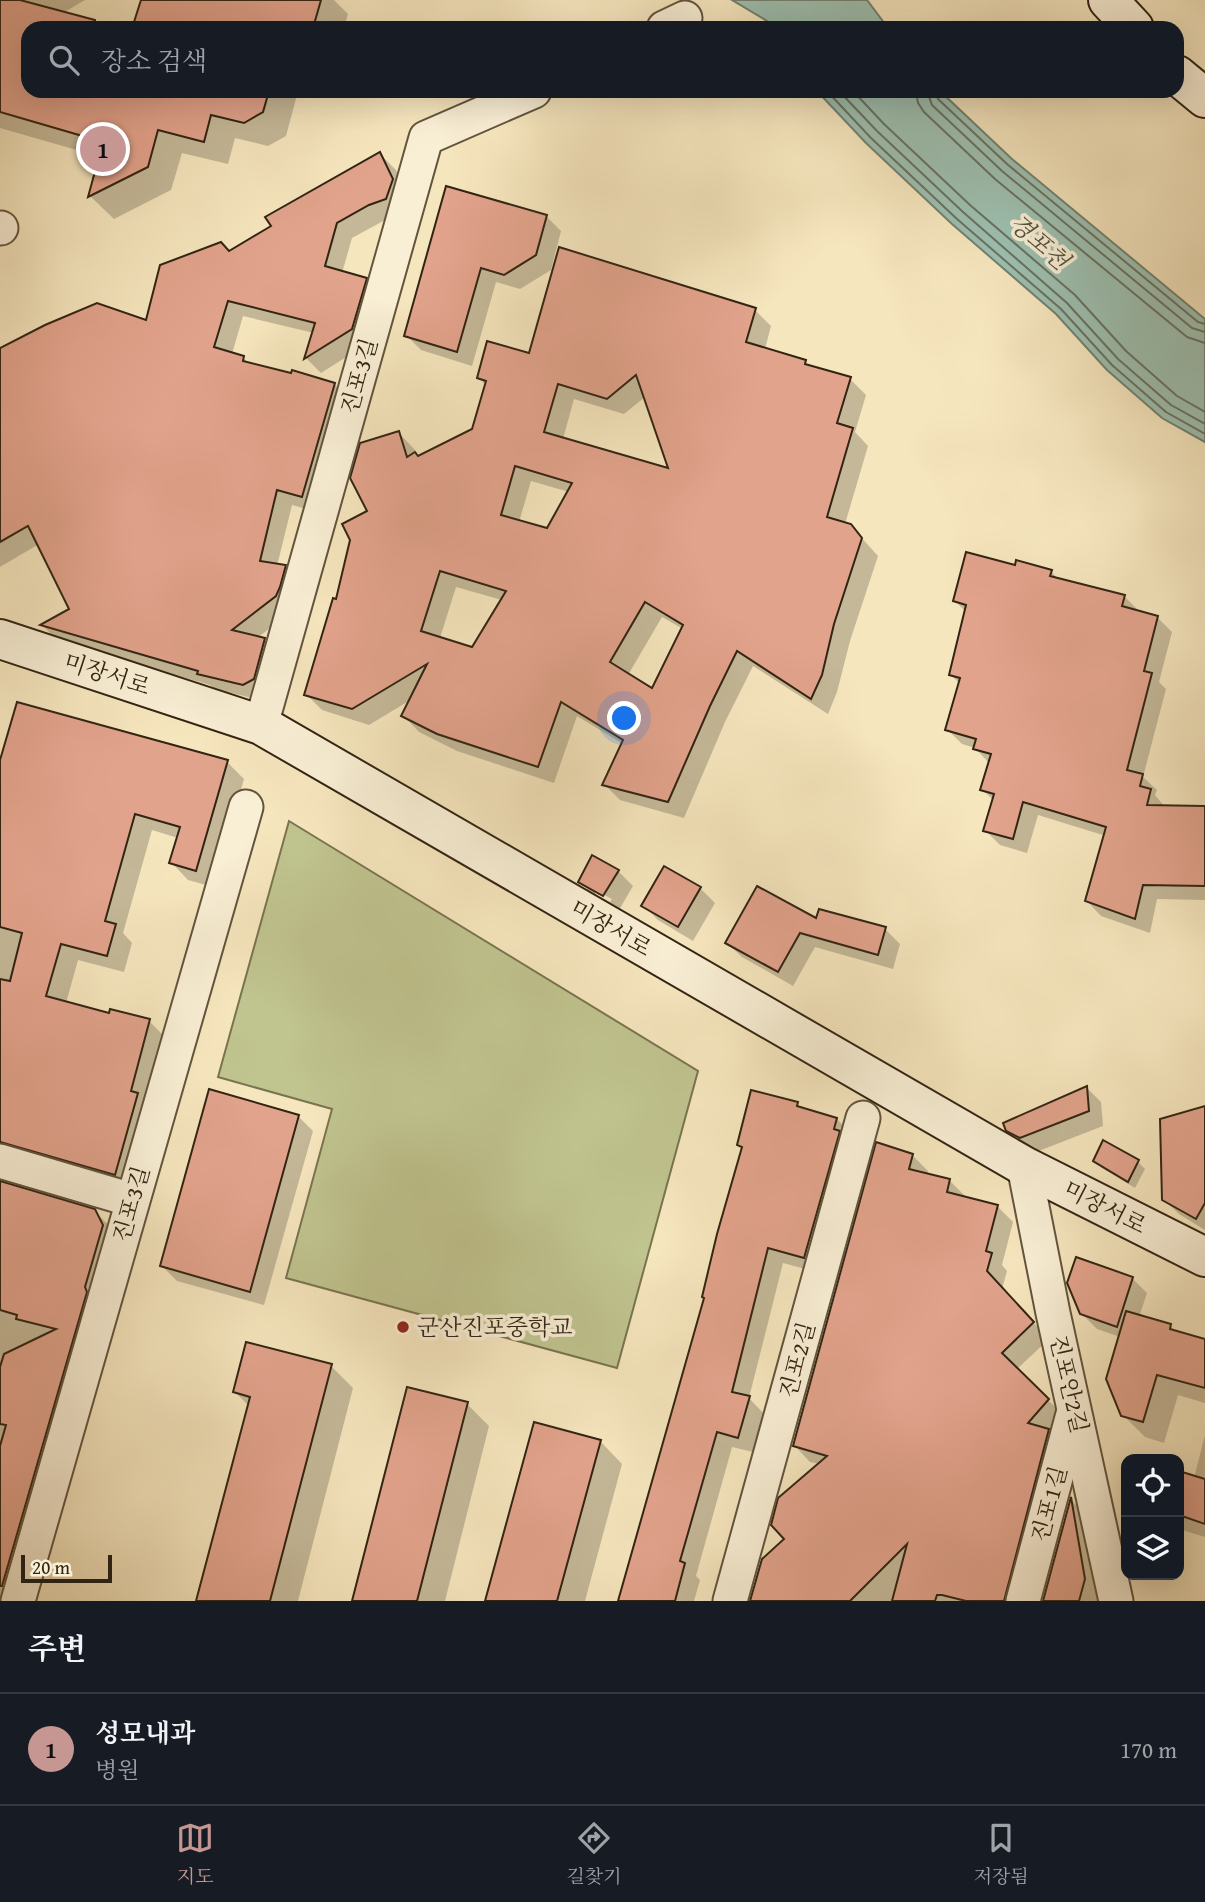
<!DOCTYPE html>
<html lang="ko">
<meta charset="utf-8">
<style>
body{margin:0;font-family:"Gentium Book Plus","Noto Serif KR",serif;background:#242831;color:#f1f3f6}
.controls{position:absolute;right:21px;bottom:21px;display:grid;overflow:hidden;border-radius:14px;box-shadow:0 7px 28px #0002}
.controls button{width:63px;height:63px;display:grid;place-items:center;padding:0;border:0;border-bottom:2px solid #363941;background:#171b24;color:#f1f3f6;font:35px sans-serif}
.scale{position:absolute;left:21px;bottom:18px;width:91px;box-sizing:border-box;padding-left:7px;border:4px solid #322412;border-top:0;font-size:19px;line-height:24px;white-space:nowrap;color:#322412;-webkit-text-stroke:5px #f9efd5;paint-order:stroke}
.you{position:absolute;left:625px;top:719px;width:24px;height:24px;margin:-18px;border:5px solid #fff;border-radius:50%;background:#1a73e8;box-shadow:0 0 0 10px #1a73e833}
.badge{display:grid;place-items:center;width:46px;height:46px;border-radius:50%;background:#c59692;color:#111;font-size:23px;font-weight:700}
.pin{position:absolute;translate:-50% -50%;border:4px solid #fff;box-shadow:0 2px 7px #0006}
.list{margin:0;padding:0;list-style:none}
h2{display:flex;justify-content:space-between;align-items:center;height:91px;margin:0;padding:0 28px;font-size:30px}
h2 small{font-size:23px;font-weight:400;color:#9ea1a6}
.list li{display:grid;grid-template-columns:46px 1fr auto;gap:21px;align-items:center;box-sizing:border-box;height:112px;padding:0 28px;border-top:2px solid #363941}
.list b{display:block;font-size:26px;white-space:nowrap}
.list p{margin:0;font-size:23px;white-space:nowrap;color:#9ea1a6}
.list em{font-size:23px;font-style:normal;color:#9ea1a6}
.icon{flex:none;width:38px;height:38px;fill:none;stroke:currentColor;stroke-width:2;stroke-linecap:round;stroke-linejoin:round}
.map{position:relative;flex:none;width:1205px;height:1601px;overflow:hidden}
.search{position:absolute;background:#171b24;box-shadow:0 7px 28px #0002;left:21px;right:21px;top:21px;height:77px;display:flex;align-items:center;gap:18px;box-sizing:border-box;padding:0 24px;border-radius:21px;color:#9ea1a6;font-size:26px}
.sheet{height:203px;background:#171b24}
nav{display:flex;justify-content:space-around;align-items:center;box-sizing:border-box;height:98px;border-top:2px solid #363941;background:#171b24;font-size:19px;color:#9ea1a6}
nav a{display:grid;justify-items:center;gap:4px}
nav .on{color:#c59692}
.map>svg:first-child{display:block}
.green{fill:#c0c48f;stroke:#797450;stroke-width:2}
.water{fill:#9dc0b1;stroke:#728271;stroke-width:2}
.shadow{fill:#0003;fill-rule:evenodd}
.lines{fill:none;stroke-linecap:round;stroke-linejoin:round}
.shore{stroke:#687262;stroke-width:2}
.building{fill:#e2a38c;stroke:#322412;stroke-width:2;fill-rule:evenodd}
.street-casing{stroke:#63543d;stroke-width:37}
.secondary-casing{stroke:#322412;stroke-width:42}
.street{stroke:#f9efd5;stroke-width:33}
.secondary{stroke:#f9efd5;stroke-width:38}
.poi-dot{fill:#8f2418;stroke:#f9efd5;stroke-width:2.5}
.labels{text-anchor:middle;stroke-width:7;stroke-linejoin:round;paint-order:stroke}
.street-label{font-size:23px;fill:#322412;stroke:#f9efd5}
.poi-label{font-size:23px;fill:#322412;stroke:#f9efd5;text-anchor:start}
.water-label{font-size:24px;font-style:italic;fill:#525342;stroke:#f9efd5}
</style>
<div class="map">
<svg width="1205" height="1601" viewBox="0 0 1205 1601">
<rect width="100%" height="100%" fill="#f6e6be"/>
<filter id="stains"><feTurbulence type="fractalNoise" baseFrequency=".00286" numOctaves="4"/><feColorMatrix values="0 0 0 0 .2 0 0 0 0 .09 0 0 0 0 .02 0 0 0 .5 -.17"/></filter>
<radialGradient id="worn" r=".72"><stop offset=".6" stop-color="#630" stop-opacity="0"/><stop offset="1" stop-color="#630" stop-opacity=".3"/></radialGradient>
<!-- green -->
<path class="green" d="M289 821 698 1071 617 1368 286 1278 332 1109 218 1077Z"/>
<!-- water -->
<g class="water">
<path d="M732 0H867L888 28H772L767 21Z"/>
<path d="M817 91H940L1012 159 1205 319V442L1162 418 1107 370 1056 314 952 224 866 143Z"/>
</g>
<!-- shadow -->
<g class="shadow">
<path d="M0 0H85L63 13 92 28H28V91H298L286 136 268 146 235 138 228 164 182 153 171 190 114 219 90 196 101 157 0 128Z"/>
<path d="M143 0H334L348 14 344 28H135Z"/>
<path d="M380 154 396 170 408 195 401 214 385 220 352 238 342 273 366 280 381 295 367 344 321 373 306 358 314 333 243 316 232 354 243 358 250 364 334 384 350 400 317 512 292 505 277 566 285 567 301 583 291 612 257 638 265 640 280 655 260 700 215 689 210 685 57 640 43 626 71 610 39 544 0 567V350L147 323 229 253 273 227Z"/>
<path d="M447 189 547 217 561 231 551 270 520 289 496 282 472 366 421 350 406 335Z"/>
<path d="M755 310 771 326 765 349 805 362 811 368 850 379 866 395 855 432 868 446 845 524 850 525 878 556 850 641 837 692 828 714 753 666 725 722 684 818 620 800 604 784 623 744 577 716 554 783 457 751 419 732 403 715 412 699 369 725 322 710 306 694 337 601 399 433 415 450 419 458 474 431 487 386 478 377 531 355ZM645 397 671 470 563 439 574 399 624 414ZM531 481 569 492 548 530 519 522ZM456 587 502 600 473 649 440 638ZM662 617 683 629 653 690 628 675Z"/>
<path d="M1016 567 1051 571 1059 580 1124 596 1139 611 1158 618 1172 632 1159 682 1166 689 1143 777 1157 790 1155 795 1165 807 1205 808V900L1157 899 1150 933 1101 916 1087 901 1106 836 1038 815 1027 853 1000 845 985 830 994 801 982 789 990 764 975 748 962 744 947 729 960 684 951 675 966 612 955 601Z"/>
<path d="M227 762 244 779 213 887 188 880 171 862 178 838 152 830 123 933 132 943 124 972 78 960 66 1003 110 1015 149 1021 166 1038 132 1191 0 1170V766Z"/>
<path d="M618 871 633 886 619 910 595 897 581 882ZM595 890 612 899 610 902 595 894Z"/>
<path d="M700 888 715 903 693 941 658 920 643 905Z"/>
<path d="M817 921 885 929 900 944 893 969 815 947 793 986 742 957 727 943Z"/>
<path d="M1087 1088 1101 1102 1103 1126 1036 1152 1023 1145 1008 1130Z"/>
<path d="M797 1104 802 1109 837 1119 852 1135 820 1273 783 1263 749 1398 764 1414 753 1452 732 1447 696 1576 700 1580 694 1601H620L706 1299 743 1149 738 1145Z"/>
<path d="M1205 1108V1230L1179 1214 1163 1199Z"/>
<path d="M298 1116 313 1131 264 1305 177 1281 162 1266Z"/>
<path d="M912 1155 928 1171 927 1175 949 1180 965 1196V1199L997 1206 1013 1222 1002 1265 1007 1271 1002 1289 1049 1339 1017 1369 1064 1416 1049 1432 1064 1447 1023 1601H752L786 1539 820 1464 810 1462 795 1446Z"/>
<path d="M1095 1161 1138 1162 1145 1169 1135 1188 1102 1168Z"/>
<path d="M0 1183 94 1211 112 1228 20 1601H0Z"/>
<path d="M1132 1278 1147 1293 1139 1317 1170 1326 1177 1333 1205 1341V1403L1178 1395 1164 1443 1145 1437 1123 1415 1120 1337 1097 1329 1081 1313Z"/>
<path d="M331 1366 353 1388 298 1601H198L249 1406 235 1392Z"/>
<path d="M467 1404 489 1426 445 1601H354Z"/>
<path d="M1205 1435V1537L1179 1529V1473L1194 1478Z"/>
<path d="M600 1441 622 1464 585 1601H487Z"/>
<path d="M1072 1501 1086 1515 1099 1601H1045Z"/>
</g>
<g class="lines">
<!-- shore -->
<g class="shore">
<path d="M827 91 871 138 957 219 1061 309 1112 365 1166 412 1205 434"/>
<path d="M839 91 877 131 963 212 1067 303 1118 359 1171 405 1205 424"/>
<path d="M853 91 884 124 970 205 1075 295 1126 351 1177 396 1205 412"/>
<path d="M916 91 918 103 924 112 995 179 1187 337 1205 343"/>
<path d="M927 91 932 105 1002 171 1192 328 1205 332"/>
<path d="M936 91 938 99 1007 164 1198 322 1205 324"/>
</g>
</g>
<!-- building -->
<g class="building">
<path d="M0 0H20L95 20 94 28H28V91H269L263 112 244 123 211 115 204 142 158 130 148 167 88 197 103 142 0 112Z"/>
<path d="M141 0H321L313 28H154L134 22Z"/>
<path d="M380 152 393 179 386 199 369 205 337 223 325 266 367 278 352 329 304 359 315 323 228 301 214 347 244 356 243 361 291 373 292 370 335 383 302 497 277 490 260 561 286 565 280 587 276 596 232 630 265 638 254 679 243 685 197 674 198 671 40 625 69 609 28 526 0 542V348L45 325 97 303 146 320 160 265 221 242 229 251 271 226 265 217Z"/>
<path d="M446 186 547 215 536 255 504 275 481 268 457 352 404 336Z"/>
<path d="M559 247 756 308 746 342 806 360 805 364 851 377 837 423 853 428 827 517 851 524 862 538 834 624 822 675 811 699 737 651 710 706 668 802 602 785 623 740 561 702 538 767 437 734 401 716 427 664 352 709 304 695 333 598 336 599 350 540 342 524 367 511 350 478 360 443 399 431 407 457 415 452 418 456 472 429 486 381 477 378 487 341 529 353ZM636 375 668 468 544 432 558 384 607 399ZM515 466 572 483 547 528 501 515ZM440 571 506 591 472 647 421 631ZM645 602 683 625 652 688 610 662Z"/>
<path d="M966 552 1015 565 1016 560 1052 570 1050 576 1125 595 1122 606 1158 616 1144 671 1152 673 1127 770 1143 774 1140 786 1151 789 1147 805 1205 806V886L1143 885 1135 919 1085 901 1106 827 1023 802 1013 839 983 831 994 794 980 790 991 754 973 749 976 739 945 730 960 678 949 675 966 605 953 601Z"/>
<path d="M17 702 228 760 196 871 169 863 180 827 135 814 105 921 116 924 107 956 61 944 46 996 109 1013 110 1009 150 1019 131 1091 138 1093 115 1175 0 1142V979L10 981 22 933 0 927V760Z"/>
<path d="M592 855 619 870 603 896 578 882Z"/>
<path d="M664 866 701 887 678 927 641 906Z"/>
<path d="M757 886 816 918 819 909 886 927 878 955 800 933 778 972 725 943Z"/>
<path d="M1087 1086 1089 1111 1020 1138 1006 1131 1003 1123Z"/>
<path d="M209 1089 299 1115 250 1292 160 1266Z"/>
<path d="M751 1090 798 1102 797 1106 837 1118 834 1129 840 1131 804 1258 768 1248 732 1392 750 1396 738 1438 717 1432 680 1561 685 1563 675 1601H618L704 1298 702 1297 717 1234 742 1147 737 1145Z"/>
<path d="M1205 1106V1203L1196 1219 1162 1200 1160 1119Z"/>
<path d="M1103 1140 1139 1160 1128 1182 1093 1161Z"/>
<path d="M876 1142 913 1154 909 1169 950 1179 947 1192 998 1205 986 1251 992 1253 987 1271 1034 1322 1002 1353 1049 1399 1028 1423 1049 1429 1004 1601H966L942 1595H937L935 1601H892L907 1544 850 1601H750L762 1559 784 1539 771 1525 778 1498 827 1456 793 1446Z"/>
<path d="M0 1181 95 1209 103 1225 85 1287 87 1292 2 1586H0V1446L6 1425 0 1424V1367L4 1354 56 1329 16 1319 17 1315 0 1310Z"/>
<path d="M1076 1257 1133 1277 1117 1327 1080 1314 1067 1283Z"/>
<path d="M1126 1311 1171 1324 1170 1329 1205 1339V1388L1157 1375 1143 1422 1121 1416 1106 1379Z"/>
<path d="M246 1342 332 1364 270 1601H196L250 1397 233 1392Z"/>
<path d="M407 1387 468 1402 417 1601H352Z"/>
<path d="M534 1422 601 1440 557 1601H485Z"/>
<path d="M1179 1471 1205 1479V1524L1179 1515Z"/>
<path d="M1071 1497 1085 1579 1079 1601H1043Z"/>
</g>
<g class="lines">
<!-- street casing -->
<g class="street-casing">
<g id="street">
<path d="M664 28 685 18"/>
<path d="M0 228H1"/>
<path d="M261 725 426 138 534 91"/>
<path d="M0 1161 132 1200"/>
<path d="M1024 1166 1053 1313 1116 1601"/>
<path d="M18 1601 246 807"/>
<path d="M730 1601 863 1118"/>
<path d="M1023 1601 1073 1414"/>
</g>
</g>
<!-- secondary casing -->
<g class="secondary-casing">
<g id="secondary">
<path d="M1108 0 1134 28"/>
<path d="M1177 75 1205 98"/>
<path d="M0 639 261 725 1024 1166 1205 1257"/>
</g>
</g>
<!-- street -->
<use href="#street" class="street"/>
<!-- secondary -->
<use href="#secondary" class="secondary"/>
</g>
<!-- markers -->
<circle class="poi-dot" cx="403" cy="1327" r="7"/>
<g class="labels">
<!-- street labels -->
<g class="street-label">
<text transform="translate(359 376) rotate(-74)" y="8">진포3길</text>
<text transform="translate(107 674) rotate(18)" y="8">미장서로</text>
<text transform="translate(611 928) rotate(30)" y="8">미장서로</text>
<text transform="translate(131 1204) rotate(-74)" y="8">진포3길</text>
<text transform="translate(1105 1207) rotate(27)" y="8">미장서로</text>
<text transform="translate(797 1360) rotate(-75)" y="8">진포2길</text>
<text transform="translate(1069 1384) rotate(77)" y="8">진포안2길</text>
<text transform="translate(1049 1504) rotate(-75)" y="8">진포1길</text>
</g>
<!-- poi labels -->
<g class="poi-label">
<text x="417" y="1335">군산진포중학교</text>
</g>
<!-- water labels -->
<g class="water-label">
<text transform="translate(1039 242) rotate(41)" y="8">경포천</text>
</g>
</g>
<rect width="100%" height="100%" filter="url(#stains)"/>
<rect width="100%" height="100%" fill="url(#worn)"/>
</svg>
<div class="controls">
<button><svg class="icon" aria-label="locate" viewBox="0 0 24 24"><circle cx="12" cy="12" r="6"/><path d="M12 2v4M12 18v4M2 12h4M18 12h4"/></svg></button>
<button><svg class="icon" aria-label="layers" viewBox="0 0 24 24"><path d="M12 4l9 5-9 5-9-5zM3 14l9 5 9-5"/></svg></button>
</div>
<div class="scale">20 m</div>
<div class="you"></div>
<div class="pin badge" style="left:103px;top:149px">1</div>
<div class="search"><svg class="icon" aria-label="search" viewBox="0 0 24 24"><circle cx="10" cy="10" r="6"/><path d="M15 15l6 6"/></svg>장소 검색</div>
</div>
<section class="sheet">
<h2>주변<small></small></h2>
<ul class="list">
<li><span class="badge">1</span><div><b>성모내과</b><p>병원</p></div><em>170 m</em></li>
</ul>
</section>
<nav>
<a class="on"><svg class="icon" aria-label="map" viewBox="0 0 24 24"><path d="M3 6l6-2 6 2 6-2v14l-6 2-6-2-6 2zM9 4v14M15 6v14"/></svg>지도</a>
<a><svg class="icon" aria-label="directions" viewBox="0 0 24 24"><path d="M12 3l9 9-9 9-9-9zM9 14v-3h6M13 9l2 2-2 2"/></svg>길찾기</a>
<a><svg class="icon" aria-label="saved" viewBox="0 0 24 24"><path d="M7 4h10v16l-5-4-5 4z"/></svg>저장됨</a>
</nav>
